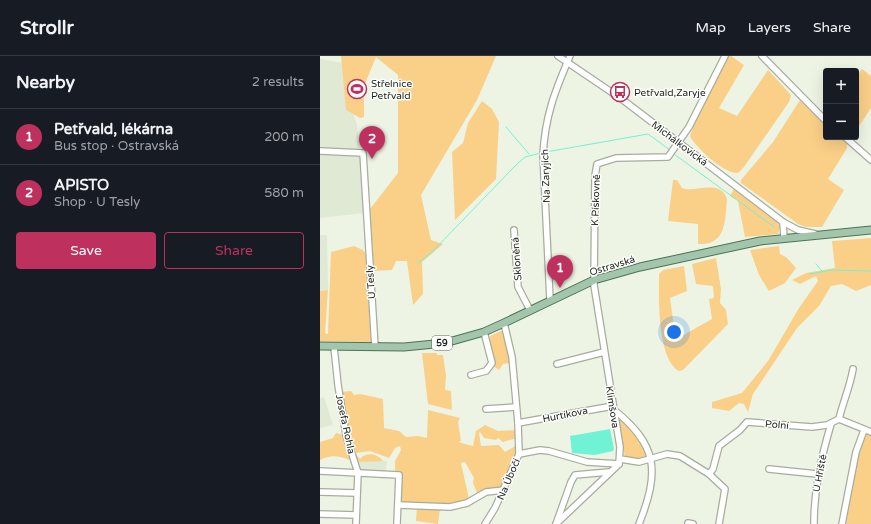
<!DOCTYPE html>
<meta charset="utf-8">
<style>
body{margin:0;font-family:"Varela Round",sans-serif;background:#20242c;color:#f1f3f6}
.controls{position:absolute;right:12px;top:12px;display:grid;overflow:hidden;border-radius:4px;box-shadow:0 4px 16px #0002}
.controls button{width:36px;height:36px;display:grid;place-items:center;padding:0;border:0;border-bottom:1px solid #363941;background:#171b24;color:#f1f3f6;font:20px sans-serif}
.you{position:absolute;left:354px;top:276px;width:14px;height:14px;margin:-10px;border:3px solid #fff;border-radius:50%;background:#1a73e8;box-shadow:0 0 0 6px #1a73e833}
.badge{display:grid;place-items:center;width:26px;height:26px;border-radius:50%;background:#be305d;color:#fff;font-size:13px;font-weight:700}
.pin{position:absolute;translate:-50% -33px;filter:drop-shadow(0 1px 2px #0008)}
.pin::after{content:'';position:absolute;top:21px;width:14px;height:12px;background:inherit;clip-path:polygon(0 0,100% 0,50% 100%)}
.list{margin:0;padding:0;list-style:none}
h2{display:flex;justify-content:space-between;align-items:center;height:52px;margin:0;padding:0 16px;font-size:17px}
h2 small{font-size:13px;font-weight:400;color:#9ea1a6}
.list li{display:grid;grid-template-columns:26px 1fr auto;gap:12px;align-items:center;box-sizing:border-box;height:56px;padding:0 16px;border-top:1px solid #363941}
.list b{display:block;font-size:15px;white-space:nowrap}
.list p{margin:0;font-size:13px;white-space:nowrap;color:#9ea1a6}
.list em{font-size:13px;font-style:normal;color:#9ea1a6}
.actions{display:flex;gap:8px;padding:12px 16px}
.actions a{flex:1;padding:9px 0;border:1px solid #be305d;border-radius:4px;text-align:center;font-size:14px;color:#be305d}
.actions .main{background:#be305d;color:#fff}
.map{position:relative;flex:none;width:551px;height:468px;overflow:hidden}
header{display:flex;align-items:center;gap:24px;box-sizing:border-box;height:56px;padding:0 20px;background:#171b24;border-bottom:1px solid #363941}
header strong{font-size:19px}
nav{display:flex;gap:22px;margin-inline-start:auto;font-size:14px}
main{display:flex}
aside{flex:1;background:#171b24}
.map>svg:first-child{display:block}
.built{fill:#dfe9d3}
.green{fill:#facf88}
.water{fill:#70f3d4}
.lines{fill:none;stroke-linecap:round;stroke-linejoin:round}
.stream{stroke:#70f3d4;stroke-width:1}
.minor-casing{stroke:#a6ad9e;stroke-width:8}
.major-casing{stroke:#4c7355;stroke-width:9}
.minor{stroke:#fff;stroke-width:5.5}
.major{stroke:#a2c5ac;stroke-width:7}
.labels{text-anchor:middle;stroke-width:3;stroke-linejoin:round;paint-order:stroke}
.shield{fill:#fdfffc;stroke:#62645f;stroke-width:1}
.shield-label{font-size:9px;font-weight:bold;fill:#1f211c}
.poi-label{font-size:10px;fill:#1f211c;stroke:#fdfffc;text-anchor:start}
.street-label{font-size:10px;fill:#1f211c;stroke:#fdfffc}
</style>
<header>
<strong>Strollr</strong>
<nav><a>Map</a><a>Layers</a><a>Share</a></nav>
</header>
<main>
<aside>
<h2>Nearby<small>2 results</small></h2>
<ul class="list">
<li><span class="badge">1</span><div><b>Petřvald, lékárna</b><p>Bus stop · Ostravská</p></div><em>200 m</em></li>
<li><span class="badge">2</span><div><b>APISTO</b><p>Shop · U Tesly</p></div><em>580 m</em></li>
</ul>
<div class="actions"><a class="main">Save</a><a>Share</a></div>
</aside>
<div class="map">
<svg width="551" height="468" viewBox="0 0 551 468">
<rect width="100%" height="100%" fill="#edf4e4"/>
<!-- built -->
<g class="built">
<path d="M0 3 23 7 26 54 33 58 37 69 45 144 44 157 0 162Z"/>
<path d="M0 179H7L8 234 0 235Z"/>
<path d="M4 341 13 369 0 372V342Z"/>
<path d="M52 404 67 405 66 416 41 415 36 406Z"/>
</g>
<!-- green -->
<g class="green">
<path d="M21 0H176L157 44 101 139 111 184 123 188 102 206 103 238 93 249 87 205H76L72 214 54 215 50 153 78 117V19L56 1 44 30V61L40 62 26 54Z"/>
<path d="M407 0H411L424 9 399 52 417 60 448 14 471 39 469 46 424 111 418 117C404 118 375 91 370 80L384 42Z"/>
<path d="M542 13 551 20V52L536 75V22Z"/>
<path d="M480 44 506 67V81H522L527 86V92L508 123 524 134 502 171H486L478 168 421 127V124L453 86Z"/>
<path d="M162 45 172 53 179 66 176 123 135 164 132 96 143 87 148 67Z"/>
<path d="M353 124H357L362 132 365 133C380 135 401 124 407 143 405 163 407 190 378 188V168L348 165Z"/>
<path d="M414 133 457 166 460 170 458 178 425 181 418 145 410 140Z"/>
<path d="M551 182V229L536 235 522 228 511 230 499 250 477 272 433 338 428 356 424 348 419 347 409 355 392 352V346L422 337 448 305 479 252 498 225 496 220 480 228 472 224 486 217 515 212 512 185Z"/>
<path d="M34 190 43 194 46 198 51 286 0 285V235L8 234 5 277 8 278 11 196Z"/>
<path d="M459 190 460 198 466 201 476 212 465 227 449 235 439 219 430 194Z"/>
<path d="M396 202 401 233 400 247 406 254 408 268 363 314 359 315C337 303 339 240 339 218L343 214 364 210 367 235 350 242 355 278 360 281 392 263 389 243 394 242 393 230 376 228 372 208Z"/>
<path d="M181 275 185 276 191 300 189 307 183 308 179 314 173 310C176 300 167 290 170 280Z"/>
<path d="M102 297H117V299H123L126 320 125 334 131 335 132 354 108 348Z"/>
<path d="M31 335 34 339 40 338 63 343 64 372 79 375 86 381 98 380 107 382 108 354 140 362 138 366 141 385H139L141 387 153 390 156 375 165 369 178 375 196 374 197 382 183 386 178 382 176 384 164 382 160 376 159 377 161 390 179 389 185 396 197 389 193 405 182 432 158 439 153 427 154 422 145 406 141 407 149 443 147 445 134 449 81 446 80 420 75 414V405L81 394 80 390 75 392 69 402 50 395 35 397 40 403C46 396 57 397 63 405L36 406 28 382 21 336Z"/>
<path d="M299 360 319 379 328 402 318 404 305 401 297 362Z"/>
<path d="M16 377 24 379 30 404C18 400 12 398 0 404V386L13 382Z"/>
<path d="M547 377H551V468H526L535 408Z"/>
<path d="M97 451 120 453 118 468 96 465Z"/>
</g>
<!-- water -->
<path class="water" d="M290 373 294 393 293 395 275 399 252 397 250 380Z"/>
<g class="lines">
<!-- stream -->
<g class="stream">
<path d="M186 71 209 98"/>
<path d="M226 96 328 78 350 94"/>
<path d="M354 98 454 171"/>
<path d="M98 207 113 195 195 110 205 101 221 97"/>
<path d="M496 208 502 215"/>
<path d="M490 218 511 214 551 215"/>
</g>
<!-- minor casing -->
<g class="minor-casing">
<g id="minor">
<path d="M238 0 303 44 463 166 478 174 495 178"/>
<path d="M442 0 506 65"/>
<path d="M525 81 551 104"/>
<path d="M0 95 43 97 55 291"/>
<path d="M463 166 464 182"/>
<path d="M194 174 198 231 210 254"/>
<path d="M230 244 223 99C225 60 235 35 250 0"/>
<path d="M14 291 18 329 26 379 38 417 36 468"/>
<path d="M237 308 284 296"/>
<path d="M151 319 166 315 172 307 164 276"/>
<path d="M166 353 196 351"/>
<path d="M293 353C338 389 340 415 319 468"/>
<path d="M519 363C523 346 530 331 533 313"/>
<path d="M198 367 293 350"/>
<path d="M199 398 220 394 229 395 267 406 299 408"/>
<path d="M300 403 319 406 347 398 360 400 389 418 405 433 399 468"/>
<path d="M449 413 497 418"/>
<path d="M0 415 79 419 77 468"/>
<path d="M389 418 393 413 399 390 420 374 427 366 492 371 507 369 519 363 551 376"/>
<path d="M0 436 37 437"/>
<path d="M78 449 130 451 147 447 166 436 184 434"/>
<path d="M0 458 36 459"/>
<path d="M368 467 373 468"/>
<path d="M165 468 175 452 199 398 198 367 192 301 184 267"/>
<path d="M236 468 299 408 300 391 274 229 275 120 277 108 296 102 348 101 369 71 405 0"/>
<path d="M236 468 251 426 255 419 289 416"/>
<path d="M494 468C494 433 501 402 511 368"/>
<path d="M522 468 536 396 544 374"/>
</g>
</g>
<!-- major casing -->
<g class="major-casing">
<path id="major" d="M0 290 84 291 125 287 164 276 184 267 274 224 320 211 440 185 551 174"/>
</g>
<!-- minor -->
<use href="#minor" class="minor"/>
<!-- major -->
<use href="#major" class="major"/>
</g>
<!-- icons -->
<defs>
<g id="stadium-ring" transform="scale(1)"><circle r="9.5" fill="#fdfffc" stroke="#be305d" stroke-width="1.5"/><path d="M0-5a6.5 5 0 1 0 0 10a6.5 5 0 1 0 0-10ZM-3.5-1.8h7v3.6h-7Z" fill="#be305d"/></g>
<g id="bus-ring" transform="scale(1)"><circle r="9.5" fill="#fdfffc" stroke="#be305d" stroke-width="1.5"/><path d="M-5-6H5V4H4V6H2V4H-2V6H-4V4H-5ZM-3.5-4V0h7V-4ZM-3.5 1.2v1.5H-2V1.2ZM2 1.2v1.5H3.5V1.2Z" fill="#be305d"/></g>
</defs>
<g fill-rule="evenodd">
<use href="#stadium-ring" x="37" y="33"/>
<use href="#bus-ring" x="300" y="36"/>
</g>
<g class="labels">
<!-- shield labels -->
<rect class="shield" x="112" y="280" width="20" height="14" rx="3"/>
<g class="shield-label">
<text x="122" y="290">59</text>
</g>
<!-- poi labels -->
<g class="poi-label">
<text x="51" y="31">Střelnice<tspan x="51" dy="12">Petřvald</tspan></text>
<text x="314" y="40">Petřvald,Zaryje</text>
</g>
<!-- street labels -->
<g class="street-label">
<text transform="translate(360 87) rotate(37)" y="4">Michálkovická</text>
<text transform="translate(225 120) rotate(-92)" y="4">Na Zaryjích</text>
<text transform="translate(275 144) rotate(-88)" y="4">K Pískovně</text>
<text transform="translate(196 203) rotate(-94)" y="4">Skloněná</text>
<text transform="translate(292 209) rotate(-17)" y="4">Ostravská</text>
<text transform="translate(50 226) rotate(-94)" y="4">U Tesly</text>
<text transform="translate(293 351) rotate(81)" y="4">Klimšova</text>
<text transform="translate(245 358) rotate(-11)" y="4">Hurtíkova</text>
<text transform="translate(26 368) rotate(78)" y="4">Josefa Rohla</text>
<text transform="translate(457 368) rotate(5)" y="4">Polní</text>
<text transform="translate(499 417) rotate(-79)" y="4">U Hřiště</text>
<text transform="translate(188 423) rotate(-67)" y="4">Na Úbočí</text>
</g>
</g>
</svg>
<div class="controls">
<button>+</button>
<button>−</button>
</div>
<div class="you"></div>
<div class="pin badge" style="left:240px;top:232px">1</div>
<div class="pin badge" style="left:52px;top:103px">2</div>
</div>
</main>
